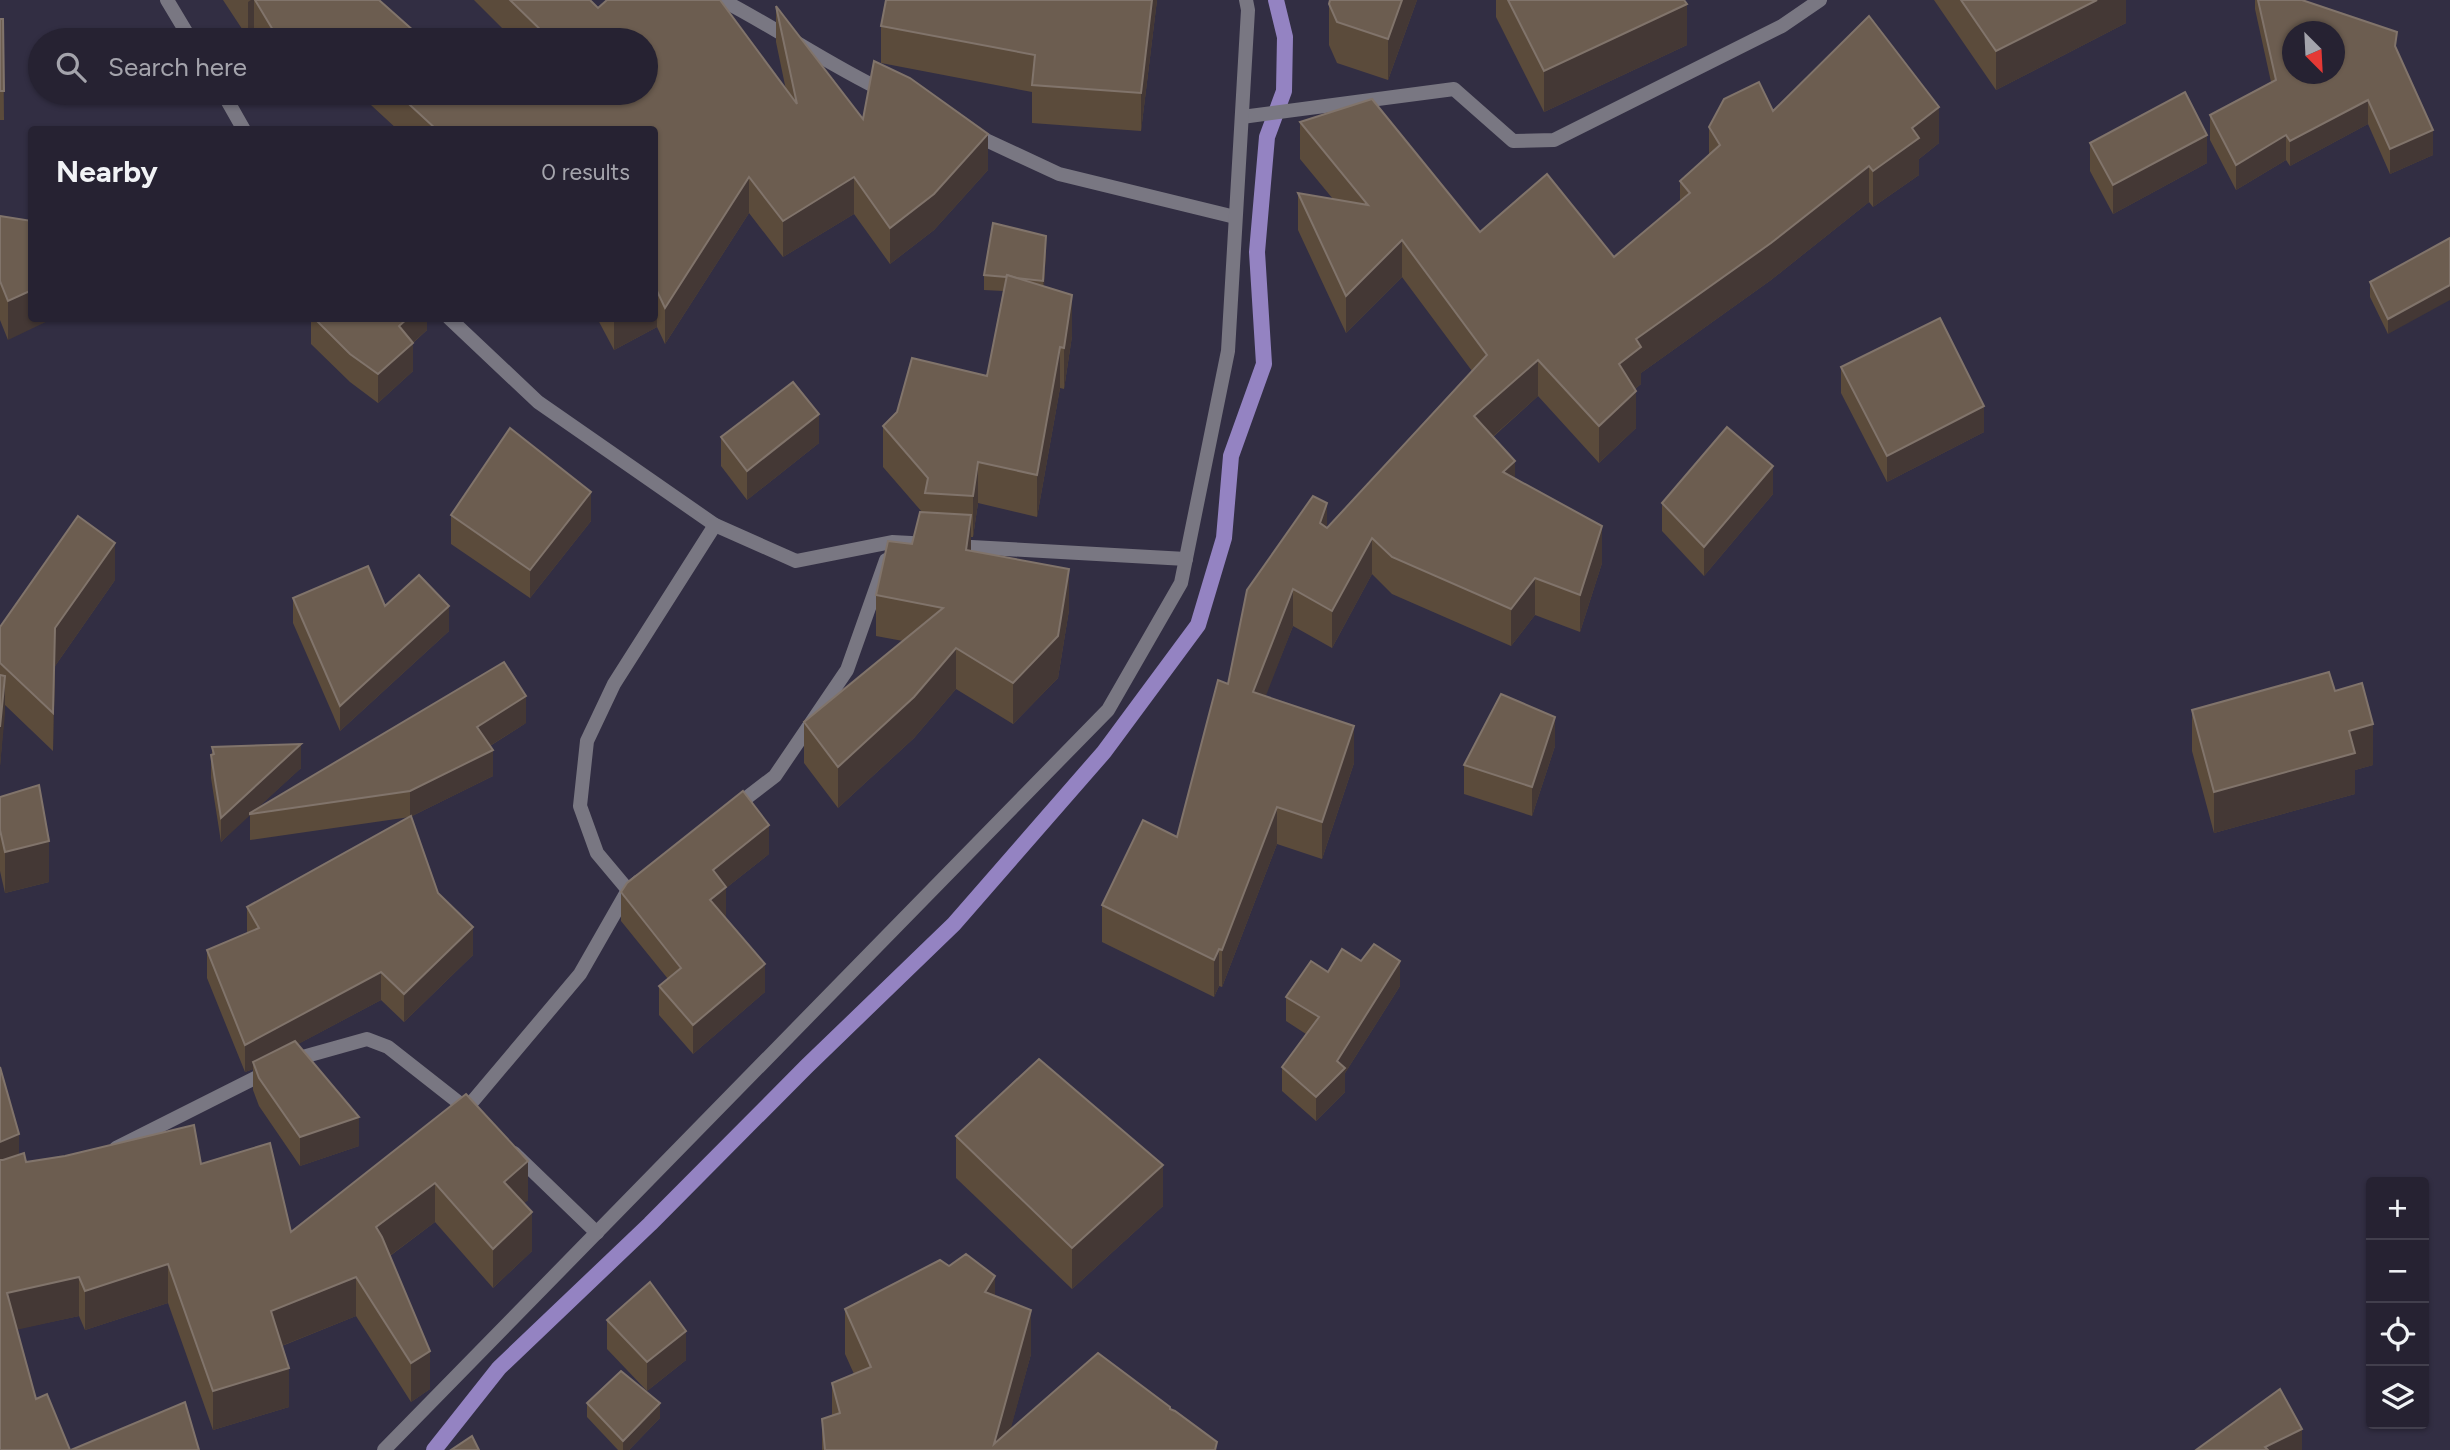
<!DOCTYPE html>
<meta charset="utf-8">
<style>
body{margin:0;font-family:Figtree,sans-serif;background:#2e2a3a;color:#f1f3f6}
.controls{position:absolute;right:21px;bottom:21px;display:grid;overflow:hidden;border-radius:7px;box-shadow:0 2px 5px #0004}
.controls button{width:63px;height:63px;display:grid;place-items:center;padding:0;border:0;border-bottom:2px solid #423f4d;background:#262232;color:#f1f3f6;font:35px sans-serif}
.compass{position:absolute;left:2282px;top:21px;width:63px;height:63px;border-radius:50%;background:#262232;box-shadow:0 2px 5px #0004;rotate:156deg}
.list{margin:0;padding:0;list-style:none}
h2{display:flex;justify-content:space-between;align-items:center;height:91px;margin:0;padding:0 28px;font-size:30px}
h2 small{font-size:23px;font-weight:400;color:#a4a4ac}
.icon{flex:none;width:38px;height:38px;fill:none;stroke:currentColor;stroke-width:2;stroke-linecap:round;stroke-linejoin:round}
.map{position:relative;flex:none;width:2450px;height:1450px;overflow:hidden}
.search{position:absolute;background:#262232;box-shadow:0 2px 5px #0004;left:28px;top:28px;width:630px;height:77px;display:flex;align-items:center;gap:18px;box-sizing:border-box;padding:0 24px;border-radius:38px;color:#a4a4ac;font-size:26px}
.panel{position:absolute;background:#262232;box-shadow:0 2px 5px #0004;left:28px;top:126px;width:630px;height:196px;border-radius:7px}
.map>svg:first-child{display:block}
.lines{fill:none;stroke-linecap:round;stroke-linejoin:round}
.stream{stroke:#9483c2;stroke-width:16}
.street{stroke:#797782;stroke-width:14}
.wall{fill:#5b4b3b}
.shaded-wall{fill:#443835}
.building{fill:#6c5d50;stroke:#81746b;stroke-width:2;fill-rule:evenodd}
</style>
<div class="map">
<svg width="2450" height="1450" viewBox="0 0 2450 1450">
<rect width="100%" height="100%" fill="#322e43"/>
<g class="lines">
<!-- stream -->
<path class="stream" d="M434 1450 499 1368 650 1224 807 1066 954 924 1104 752 1198 625 1224 538 1231 456 1264 364 1257 252 1267 137 1284 91 1285 37 1276 0"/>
<!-- street -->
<g class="street">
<path d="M167 0 191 40"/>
<path d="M722 0C778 29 829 65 886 92"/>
<path d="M223 93 244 130"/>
<path d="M1242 117 1454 89 1513 141 1554 140 1782 26 1820 0"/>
<path d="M973 134 1059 174 1235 217"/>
<path d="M449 318 538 402 715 525 796 561 892 542 930 544"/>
<path d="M953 546 1186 559"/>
<path d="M732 809 775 776 847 670 886 560"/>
<path d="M639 881 628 890 597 853 580 806 587 741 614 684 715 525"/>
<path d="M292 1060 367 1039 388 1047 472 1113"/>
<path d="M467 1108 580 974 628 890"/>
<path d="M116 1148 267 1072"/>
<path d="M514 1153 597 1233"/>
<path d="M384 1450 1108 710 1181 583 1228 351 1248 10 1246 0"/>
</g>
</g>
<!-- wall -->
<g class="wall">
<path d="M223 0H379L424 40H258L254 34 248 38Z"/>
<path d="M474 0H590L598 8 786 90 776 42V6L863 119 988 170 934 230 890 264 854 214 783 257 749 213 665 344 657 327 614 350 597 318H654V130H398L358 93H482L488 98 646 40H514Z"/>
<path d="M886 0H1157L1141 131 1032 123V92L881 63V26Z"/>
<path d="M1417 0 1388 80 1337 63 1329 45V4Z"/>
<path d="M1496 0H1684L1687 45 1544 112 1496 17Z"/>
<path d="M1934 0H2126V23L1996 90Z"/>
<path d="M2255 0H2302L2397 49 2433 155 2390 174 2368 124 2290 166 2286 160 2236 190 2210 140V115L2271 82 2255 9Z"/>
<path d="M0 19H3L4 120H0Z"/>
<path d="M1773 111 1939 143 1919 159V175L1873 207 1869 202 1771 280 1641 373V384L1635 389 1636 428 1599 463 1538 396 1493 437 1515 479 1602 563 1580 632 1535 615 1511 646 1392 594 1372 574 1332 648 1293 626 1265 696 1354 763 1322 859 1277 844 1222 987 1219 986 1214 997 1102 942V905L1177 837 1228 684 1327 528 1472 371 1402 277 1346 333 1298 230V193L1333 199 1300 159V122L1480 232 1614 257 1680 202V181L1709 155V127Z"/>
<path d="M2090 143 2207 163 2113 214 2090 171Z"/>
<path d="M0 216 32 221 8 340 0 320Z"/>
<path d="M2450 238 2388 334 2370 297V282Z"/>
<path d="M1046 250 1044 286 1072 336 1064 389 1060 388 1037 517 978 503 973 537H971V551L1069 610 1058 678 1013 724 956 689 914 738 838 808 804 763V722L903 641 876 636V595L912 544 922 512 883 467V426L987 376 1003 291 984 290V275Z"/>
<path d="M311 318H427V330L413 343V371L378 403 350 382 311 344Z"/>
<path d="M1841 367 1984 432 1887 482 1841 393Z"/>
<path d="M721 437 819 443 747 500 721 466Z"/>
<path d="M1773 494 1704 576 1662 531V503Z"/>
<path d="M451 515 591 521 530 598 451 544Z"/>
<path d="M115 580 55 666 53 751 5 705 0 766V627Z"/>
<path d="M293 598 385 606 449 631 340 731 293 623Z"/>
<path d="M2335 691 2373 765 2355 770V794L2214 833 2192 751V710Z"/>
<path d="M526 723 490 746 493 776 410 817 250 840V814L221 842 211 778V755L212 754V747L301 768 256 809Z"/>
<path d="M1555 746 1532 816 1464 794V765Z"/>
<path d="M0 797 49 882 5 893 0 871Z"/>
<path d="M769 854 726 888V916L725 917 765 992 693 1054 659 1015V986L668 979 621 921V892Z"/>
<path d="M438 893 473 955 404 1022 381 1000 298 1044 359 1146 300 1166 259 1106 253 1090V1069L245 1072 207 978V950L247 933V907Z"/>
<path d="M1328 972 1400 986 1345 1073V1092L1316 1121 1282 1091V1067L1306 1034 1286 1021V997Z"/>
<path d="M466 1094 528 1200 524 1203 532 1251 493 1288 435 1222 390 1256 430 1389 411 1402 356 1316 282 1346 289 1407 213 1430 168 1303 85 1330 79 1316 17 1329 36 1399 0 1450 19 1155 26 1162 201 1164 291 1232Z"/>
<path d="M956 1136 1163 1206 1072 1289 956 1178Z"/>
<path d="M995 1295 1031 1354 1010 1430 1170 1409 1217 1450H822V1419L832 1415V1383L854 1374 845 1354V1309Z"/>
<path d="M607 1320 686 1360 647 1391 607 1349Z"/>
<path d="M587 1403 660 1418 629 1450H618L587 1417Z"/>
</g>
<!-- shaded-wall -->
<g class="shaded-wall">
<path d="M251 0H254V34L248 38V2Z"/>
<path d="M1152 0H1157L1141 131V93Z"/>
<path d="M1402 0H1417L1388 80V39Z"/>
<path d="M2097 0H2126V23L1996 90V51Z"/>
<path d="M1687 4V45L1544 112V71Z"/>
<path d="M334 35V40H326Z"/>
<path d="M292 93H302L292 100Z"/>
<path d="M2368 100V124L2290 166V141Z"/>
<path d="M1939 107V143L1919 159V175L1873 207V171L1912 128Z"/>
<path d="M2433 130V155L2390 174V149Z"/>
<path d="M988 134V170L934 230 890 264V228Z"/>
<path d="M2207 135V163L2113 214V185Z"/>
<path d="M2286 135V160L2236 190V165Z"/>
<path d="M1869 166V202L1771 280 1641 373V384L1619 401V364L1636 339Z"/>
<path d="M749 177V213L665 344V308Z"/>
<path d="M854 177V214L783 257V221Z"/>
<path d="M1046 236V250L1043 295V281Z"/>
<path d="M1402 240V277L1346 333V296Z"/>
<path d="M2450 285V300L2388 334V319Z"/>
<path d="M32 290V318H54L8 340V301Z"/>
<path d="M657 291V327L614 350V318H654V292Z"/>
<path d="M1072 295V336L1064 389V348Z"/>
<path d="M408 318H427V330L399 355V326Z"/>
<path d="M413 343V371L378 403V374Z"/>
<path d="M1060 347V388L1037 517V475Z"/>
<path d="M1538 360V396L1474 453V416Z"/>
<path d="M1636 391V428L1599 463V426Z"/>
<path d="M1984 406V432L1887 482V456Z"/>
<path d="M819 414V443L747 500V471Z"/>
<path d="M1515 461V498L1503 472Z"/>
<path d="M978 462V503L973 537V496Z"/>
<path d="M1773 466V494L1704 576V547Z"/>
<path d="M591 492V521L530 598V570Z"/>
<path d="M1327 503V540L1320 523Z"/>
<path d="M971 515V556L966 550Z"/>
<path d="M1602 526V563L1580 632V595Z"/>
<path d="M1372 538V574L1332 648V611Z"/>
<path d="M115 543V580L55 666 53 751 55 628Z"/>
<path d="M1069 569V610L1058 678 1013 724V683Z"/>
<path d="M1535 578V615L1511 646V609Z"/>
<path d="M1293 589V626L1253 729V692Z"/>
<path d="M449 606V631L340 731V706Z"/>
<path d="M956 648V689L914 738 838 808V767Z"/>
<path d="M5 676V714L0 766V727Z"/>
<path d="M526 696V723L477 754V727Z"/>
<path d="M1555 717V746L1532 816V787Z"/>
<path d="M2373 724V765L2355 770V794L2214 833V792L2349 731Z"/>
<path d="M1354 726V763L1322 859V822Z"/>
<path d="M301 744V768L221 842V818Z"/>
<path d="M493 750V776L410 817V791Z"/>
<path d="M1277 807V844L1222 987V950Z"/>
<path d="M769 825V854L726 888V916L710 929V900L713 870Z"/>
<path d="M49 841V882L5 893V852Z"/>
<path d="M473 927V955L404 1022V994Z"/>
<path d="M1219 949V986L1214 997V960Z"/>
<path d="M1400 961V986L1345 1073V1092L1316 1121V1097L1337 1061Z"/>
<path d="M765 964V992L693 1054V1025Z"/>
<path d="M381 972V1000L255 1067 253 1062V1069L245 1072V1045Z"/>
<path d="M359 1117V1146L300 1166V1137Z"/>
<path d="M19 1134V1173L0 1181V1142Z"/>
<path d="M528 1161V1200L504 1221V1182Z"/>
<path d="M1163 1165V1206L1072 1289V1248Z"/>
<path d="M435 1183V1222L376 1266V1227Z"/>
<path d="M532 1212V1251L493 1288V1249Z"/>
<path d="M168 1264V1303L85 1330V1291Z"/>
<path d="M995 1276V1321L985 1292Z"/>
<path d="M79 1277V1316L7 1332V1293Z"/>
<path d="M356 1277V1316L271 1350V1311Z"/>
<path d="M1031 1310V1354L1005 1450 994 1444Z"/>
<path d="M686 1331V1360L647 1391V1362Z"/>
<path d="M430 1351V1389L411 1402V1363Z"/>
<path d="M289 1368V1407L213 1430V1391Z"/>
<path d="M660 1403V1418L629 1450H623V1441Z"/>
<path d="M2302 1429V1450H2265V1447Z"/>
</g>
<!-- building -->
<g class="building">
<path d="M255 0H379L424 40H340L334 35 326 40H279Z"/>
<path d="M510 0H590L598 8 607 0H720L797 104 776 6 863 119 874 61 910 78 988 134 934 194 890 228 854 177 783 221 749 177 665 308 657 291 654 292V130H437L397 93H482L488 98 494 93H646V40H551Z"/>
<path d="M886 0H1152L1141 93 1032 85 1035 55 881 26Z"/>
<path d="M1330 0H1402L1388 39 1337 22 1329 4Z"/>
<path d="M1508 0H1684L1687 4 1544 71Z"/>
<path d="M1961 0H2097L1996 51Z"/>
<path d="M2258 0H2302L2397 32 2395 46 2433 130 2390 149 2368 100 2290 141 2286 135 2236 165 2210 115 2276 80ZM2292 32H2334V74H2292Z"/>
<path d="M1869 16 1939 107 1912 128 1919 138 1873 171 1869 166 1771 243 1636 339 1641 347 1619 364 1636 391 1599 426 1538 360 1474 416 1515 461 1503 472 1602 526 1580 595 1535 578 1511 609 1392 557 1372 538 1332 611 1293 589 1253 692 1354 726 1322 822 1277 807 1222 950 1219 949 1214 960 1102 905 1143 820 1177 837 1218 680 1228 684 1247 590 1313 496 1327 503 1320 523 1327 528 1487 355 1402 240 1346 296 1298 193 1368 205 1300 122 1372 99 1480 232 1547 174 1614 257 1690 193 1680 181 1720 145 1709 127 1724 99 1759 82 1773 111Z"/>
<path d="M0 19H3L4 91H0Z"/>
<path d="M2185 92 2207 135 2113 185 2090 143Z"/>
<path d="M0 216 32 221V290L8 301 0 281Z"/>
<path d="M993 223 1046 236 1043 281 1016 278 1007 275 1006 277 984 275Z"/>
<path d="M2450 238V285L2388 319 2370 282Z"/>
<path d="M1007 275 1072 295 1064 348 1060 347 1037 475 978 462 973 496 925 493 928 478 883 426 897 412 912 358 987 376Z"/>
<path d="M314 318H408L399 326 413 343 378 374 350 354Z"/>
<path d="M1940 318 1984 406 1887 456 1841 367Z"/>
<path d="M793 382 819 414 747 471 721 437Z"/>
<path d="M1727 427 1773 466 1704 547 1662 503Z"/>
<path d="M510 428 591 492 530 570 451 515Z"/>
<path d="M920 512 971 515 966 550 1069 569 1058 636 1013 683 956 648 914 697 838 767 804 722 943 608 876 595 888 541 912 544Z"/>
<path d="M78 516 115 543 55 628 53 713 0 663V627Z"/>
<path d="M368 566 385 606 419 575 449 606 340 706 293 598Z"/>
<path d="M504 662 526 696 477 727 493 750 410 791 250 814V813Z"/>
<path d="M2329 672 2335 691 2362 683 2373 724 2349 731 2355 753 2214 792 2192 710Z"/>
<path d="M0 675 5 676 0 727Z"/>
<path d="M1501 694 1555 717 1532 787 1464 765Z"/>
<path d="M301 744 221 818 211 755 214 754 212 747Z"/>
<path d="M39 785 49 841 5 852 0 830V797Z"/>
<path d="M743 791 769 825 713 870 726 887 710 900 765 964 693 1025 659 986 681 968 621 892 627 883Z"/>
<path d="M411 816 438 893 473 927 404 994 381 972 245 1045 207 950 259 928 247 907Z"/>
<path d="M1374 944 1400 961 1337 1061 1345 1068 1316 1097 1282 1067 1319 1017 1286 997 1311 961 1328 972 1342 949 1361 961Z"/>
<path d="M295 1041 359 1117 300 1137 259 1078 253 1062Z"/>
<path d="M1039 1059 1163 1165 1072 1248 956 1136Z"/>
<path d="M0 1067 19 1134 0 1142Z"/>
<path d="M466 1094 528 1161 504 1182 532 1212 493 1249 435 1183 376 1227 382 1237 430 1351 411 1363 356 1277 271 1311 289 1368 213 1391 168 1264 85 1291 79 1277 7 1293 36 1399 47 1394 70 1450H0V1160H3L24 1153 26 1162 65 1156 194 1125 201 1164 270 1143 291 1232Z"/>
<path d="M966 1254 995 1276 985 1292 1031 1310 994 1444 1098 1353 1170 1407V1409L1175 1411 1217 1442 1215 1450H825L822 1419 840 1413 832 1383 871 1367 845 1309 940 1260 949 1266Z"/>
<path d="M650 1282 686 1331 647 1362 607 1320Z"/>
<path d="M621 1371 660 1403 623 1441 587 1403Z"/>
<path d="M2280 1389 2302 1429 2265 1447 2268 1450H2196Z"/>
<path d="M185 1402 199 1450H71Z"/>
<path d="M472 1436 479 1450H451Z"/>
</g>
</svg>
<div class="controls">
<button>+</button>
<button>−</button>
<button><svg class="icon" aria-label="locate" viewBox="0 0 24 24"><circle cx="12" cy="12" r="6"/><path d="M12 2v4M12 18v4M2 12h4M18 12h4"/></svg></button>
<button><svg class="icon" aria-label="layers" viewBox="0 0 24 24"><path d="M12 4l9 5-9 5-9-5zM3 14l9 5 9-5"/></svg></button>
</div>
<svg class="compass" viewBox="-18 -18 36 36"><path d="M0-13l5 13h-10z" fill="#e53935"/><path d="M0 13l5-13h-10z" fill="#a4a4ac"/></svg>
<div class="search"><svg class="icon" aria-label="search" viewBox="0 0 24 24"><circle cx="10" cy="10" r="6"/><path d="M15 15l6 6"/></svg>Search here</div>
<section class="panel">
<h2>Nearby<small>0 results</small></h2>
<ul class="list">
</ul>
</section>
</div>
